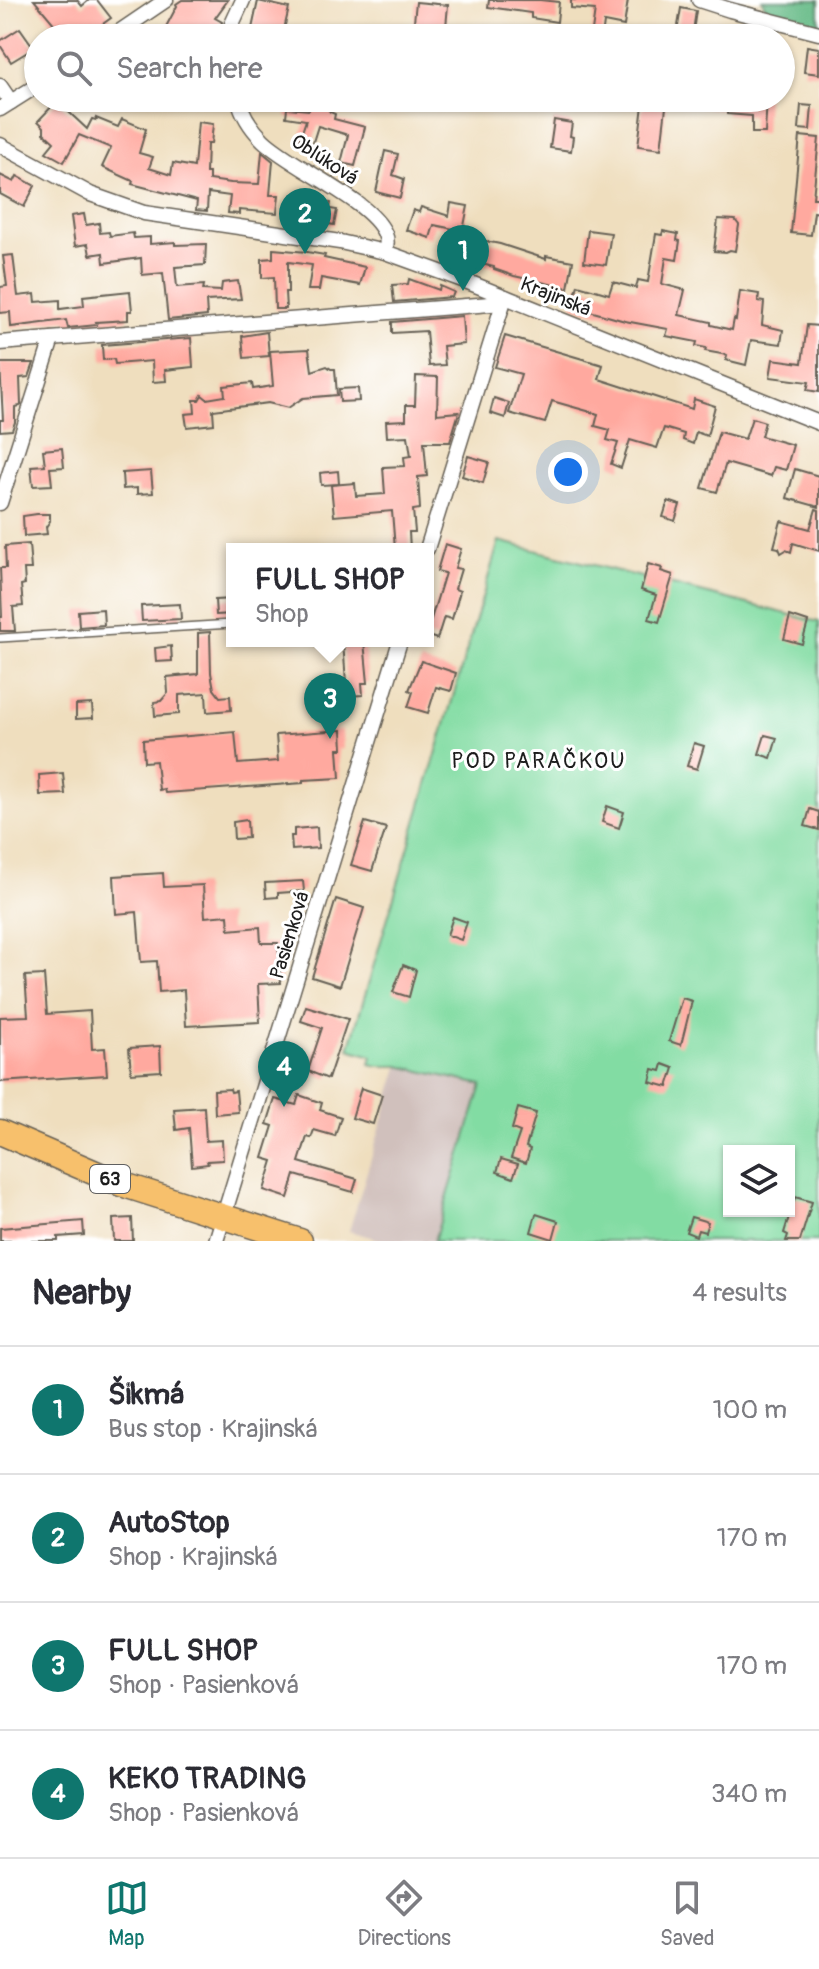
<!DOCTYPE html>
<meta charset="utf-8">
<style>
body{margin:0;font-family:Pangolin,sans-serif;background:#f2f2f3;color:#2b2b33}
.controls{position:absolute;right:24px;bottom:24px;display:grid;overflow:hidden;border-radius:0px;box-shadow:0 2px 6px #0004}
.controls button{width:72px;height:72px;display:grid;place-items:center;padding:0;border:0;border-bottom:2px solid #e1e1e2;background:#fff;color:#2b2b33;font:40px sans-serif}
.you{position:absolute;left:568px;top:472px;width:28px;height:28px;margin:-20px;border:6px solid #fff;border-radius:50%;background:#1a73e8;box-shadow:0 0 0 12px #1a73e833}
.badge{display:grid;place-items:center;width:52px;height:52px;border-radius:50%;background:#0f766e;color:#fff;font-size:26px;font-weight:700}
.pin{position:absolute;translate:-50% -66px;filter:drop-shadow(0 2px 4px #0008)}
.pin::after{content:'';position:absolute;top:42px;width:28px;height:24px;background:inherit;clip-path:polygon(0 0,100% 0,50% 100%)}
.popup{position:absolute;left:226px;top:543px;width:208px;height:104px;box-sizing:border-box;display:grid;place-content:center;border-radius:0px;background:#fff;filter:drop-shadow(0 2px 6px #0005);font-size:26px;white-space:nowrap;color:#7c7c81}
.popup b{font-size:30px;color:#2b2b33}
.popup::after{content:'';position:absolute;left:50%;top:100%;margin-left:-16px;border:16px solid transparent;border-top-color:#fff}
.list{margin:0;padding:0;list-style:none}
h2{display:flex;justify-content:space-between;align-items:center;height:104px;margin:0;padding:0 32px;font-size:34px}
h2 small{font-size:26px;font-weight:400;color:#7c7c81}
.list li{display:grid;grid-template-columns:52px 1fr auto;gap:24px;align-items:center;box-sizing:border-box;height:128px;padding:0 32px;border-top:2px solid #e1e1e2}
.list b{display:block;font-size:30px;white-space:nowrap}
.list p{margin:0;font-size:26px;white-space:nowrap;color:#7c7c81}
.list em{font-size:26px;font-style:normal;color:#7c7c81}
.icon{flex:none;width:44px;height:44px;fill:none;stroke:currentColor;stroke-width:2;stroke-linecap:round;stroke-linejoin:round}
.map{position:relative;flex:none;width:819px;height:1241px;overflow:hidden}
.search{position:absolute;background:#fff;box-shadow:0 2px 6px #0004;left:24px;right:24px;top:24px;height:88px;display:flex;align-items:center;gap:20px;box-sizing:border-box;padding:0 28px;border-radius:44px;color:#7c7c81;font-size:30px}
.sheet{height:616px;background:#fff}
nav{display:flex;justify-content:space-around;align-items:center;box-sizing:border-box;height:112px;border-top:2px solid #e1e1e2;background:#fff;font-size:22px;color:#7c7c81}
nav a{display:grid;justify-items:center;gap:4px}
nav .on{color:#0f766e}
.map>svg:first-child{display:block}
.industrial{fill:#d0c0bc}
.green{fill:#82dca3;stroke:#4f7c60;stroke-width:2;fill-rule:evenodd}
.forest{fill:#69bc89;stroke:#426c52;stroke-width:2}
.building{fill:#ffa99f}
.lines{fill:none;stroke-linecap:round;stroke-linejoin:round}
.service-casing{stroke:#666055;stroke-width:10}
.minor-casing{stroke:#666055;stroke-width:17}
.primary-casing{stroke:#666055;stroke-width:27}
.service{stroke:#fff;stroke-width:7}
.minor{stroke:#fff;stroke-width:14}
.primary{stroke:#f7c06c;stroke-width:24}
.labels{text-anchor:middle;stroke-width:6;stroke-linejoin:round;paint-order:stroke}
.shield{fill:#fff;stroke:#606060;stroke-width:2}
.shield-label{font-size:18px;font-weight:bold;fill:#1c1c1c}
.street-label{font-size:20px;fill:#1c1c1c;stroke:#fff}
.neighbourhood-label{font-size:22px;letter-spacing:2px;fill:#1c1c1c;stroke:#fff}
</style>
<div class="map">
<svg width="819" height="1241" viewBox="0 0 819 1241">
<rect width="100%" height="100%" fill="#fff"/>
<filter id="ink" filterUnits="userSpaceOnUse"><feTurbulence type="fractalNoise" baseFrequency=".0125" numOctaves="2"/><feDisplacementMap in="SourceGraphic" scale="16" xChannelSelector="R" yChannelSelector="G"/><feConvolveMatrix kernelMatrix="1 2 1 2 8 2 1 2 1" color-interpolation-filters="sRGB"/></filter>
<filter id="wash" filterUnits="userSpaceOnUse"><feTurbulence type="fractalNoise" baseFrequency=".006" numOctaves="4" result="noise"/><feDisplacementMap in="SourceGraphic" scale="32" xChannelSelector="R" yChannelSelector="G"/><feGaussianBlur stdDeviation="1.8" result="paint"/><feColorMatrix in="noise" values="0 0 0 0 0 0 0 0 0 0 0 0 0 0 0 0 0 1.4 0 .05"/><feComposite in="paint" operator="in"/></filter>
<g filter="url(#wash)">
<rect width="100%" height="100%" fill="#efdebe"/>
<!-- industrial -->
<path class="industrial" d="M399 1066 482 1085 434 1241H385L349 1231Z"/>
<!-- green -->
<path class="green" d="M499 541 819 622V1241H434L482 1085 399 1066H378L370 1064 372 1056 349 1049ZM729 1151H789V1211H729Z"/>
<!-- forest -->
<path class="forest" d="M762 0H819V25C801 21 766 19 762 0Z"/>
<g id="blocks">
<!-- building -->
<g class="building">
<path d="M34 0H77L82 6 89 0H97L111 18 83 38H52L61 32Z"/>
<path d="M182 0H228L215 18 222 22 217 38H160L177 6 176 4Z"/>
<path d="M489 0H540L559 2 557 22 531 18V13L488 7Z"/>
<path d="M571 0H628L624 26 604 22 602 38H591L595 10 571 8Z"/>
<path d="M258 1 289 8 282 38H250Z"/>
<path d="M416 2 448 5 445 38H394L384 36 386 26 413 31Z"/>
<path d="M681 8 696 11 692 38H676Z"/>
<path d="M737 26 768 34 767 38H734Z"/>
<path d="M20 28 34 48 11 62 0 45V41Z"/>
<path d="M807 46 819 48V74L804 72Z"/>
<path d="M687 98H767L765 133H752V116L727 114V111L686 104Z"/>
<path d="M57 101 87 129 92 119 96 120V118L118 127 122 119 146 129 139 153 153 157 149 168 171 175 173 163 194 167 198 122 213 124 211 144H207L206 173H209V180L231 183 259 184 262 152 273 161 270 195H279L277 213 239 210V214L228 213 230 196 208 193 207 211 196 210 197 201 132 184 133 181 102 167 111 148 79 135 64 162 46 152 54 142 44 133V127L38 121Z"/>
<path d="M320 104 326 106 330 112 335 114 334 119 365 127 355 166 341 163 348 135 318 126 312 145 299 141 306 120 286 117 287 108 309 110 310 106 313 107Z"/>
<path d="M643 105 666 107 661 149 638 146Z"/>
<path d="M801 105 812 106 810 130 799 129Z"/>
<path d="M554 120 572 123 570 136 573 137 571 151 550 148Z"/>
<path d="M800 136 819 138 813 198H819V213L814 212 811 235 791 233Z"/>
<path d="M385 151 398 154 393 175 404 179 400 198 376 192Z"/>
<path d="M0 175 14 182 17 176 35 186 24 207 0 194Z"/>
<path d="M312 199 331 203 330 209 337 210 334 225 309 220Z"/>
<path d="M451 203 468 206 463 231 434 225 430 238 406 230 413 210 419 212 421 207 449 216Z"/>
<path d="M84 214 86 225 99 223 100 233 109 232 110 236 133 233 134 238 150 237V244L175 242V245L206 244 205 265 175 267 177 287 204 285 203 290 221 291 222 283 238 281 241 299 206 301 207 316 168 320 163 273 142 275 141 258 104 263 103 253 90 255 88 244 75 246 71 216Z"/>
<path d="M718 219 735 220 739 225 735 251 730 250 726 252 714 251Z"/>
<path d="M588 230 611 233 606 265 584 262Z"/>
<path d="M663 231 678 234 677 240 680 241 677 260 666 258 662 284 685 290 679 315 711 322V325L732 330 734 319 736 320 740 291 759 294 758 301 764 302 762 325 783 330 781 344 751 340 746 365 726 360 727 355 705 351 706 348 696 346 697 342 666 336 668 329 625 321 572 306 578 285 609 294 613 282 636 288 638 280 648 282 656 234 662 235Z"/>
<path d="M470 238 500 244 546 259V256L573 261 568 288 514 276 494 269V267L465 260Z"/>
<path d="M273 249 307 252 325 255 324 258 365 267 360 285 321 278 319 290H308L312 265 288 262V292H285L286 309H275L274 277 262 278V259L273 258Z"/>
<path d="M13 255 18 296 35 294 36 302 60 300V309L84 306 83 296 130 291 132 311H128V320L96 322 97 325 68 328 66 320 11 327 10 312 0 313V287L7 286 3 256Z"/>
<path d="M409 279 439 290 440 286 454 292 452 297 394 302 392 285 408 284Z"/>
<path d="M462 316 464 344 443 346 445 365 429 366 426 331 392 333V322Z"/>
<path d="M807 325 819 326V392L807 390 809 382 770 377 773 359 802 363Z"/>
<path d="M267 332 269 356 244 358 242 336Z"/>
<path d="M505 336 603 365 599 379 692 409 694 399 715 406 707 436 696 432 693 444 683 440 684 434 664 428 657 448 630 440 621 468 611 464 618 443 607 440 610 430 595 426 598 414 552 401 545 423 509 413 521 374 495 367Z"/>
<path d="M191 338 193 367 165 370 166 381 153 382 152 361 115 364 114 359 103 360 102 345Z"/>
<path d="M309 349 312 371 327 366 331 369H335L337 395 303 398 288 408 268 403 213 410 214 424 187 427 185 414 195 413 194 400H199L202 395 207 399 225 396 224 386 252 383 253 389 273 386 270 351Z"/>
<path d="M0 363H34L29 377 20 378 21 405 20 406 15 407V422L12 430 0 431V420H3Z"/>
<path d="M416 376 438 377 437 414 459 412 450 442H424L427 476 418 477 420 509 413 510 415 532H409L410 549H395L392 511 334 516 331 485 355 483 356 496 385 494 383 467 405 466 404 457 411 456 408 436 387 437 386 421 406 420V405H415Z"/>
<path d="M358 388 359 401 340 402 339 389Z"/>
<path d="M494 398 509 403 505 418 490 413Z"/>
<path d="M752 418 765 422 761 436 793 445 786 470 774 467 771 476 726 463 717 492 702 488 719 432 745 439Z"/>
<path d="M62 448 64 467 50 468 52 485 33 486 31 466 45 465 43 450Z"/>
<path d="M468 456 489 462 483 483 462 476Z"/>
<path d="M795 469 819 476V507L787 498Z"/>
<path d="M151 471 153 493 137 494V488L123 489 122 473Z"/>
<path d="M338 471 339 484 321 485 320 473Z"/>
<path d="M668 501 680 505 675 521 663 517Z"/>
<path d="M816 509 819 510V551L793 543 791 552 786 550 781 553 779 548 774 547 781 521 810 529Z"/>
<path d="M37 514H50V521L46 527 47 534 24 536 23 516Z"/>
<path d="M29 544 31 569H24L25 584 21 585 23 606 13 607 15 631H0V617H2L0 568H6L5 546Z"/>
<path d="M445 544 461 549 455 568 461 569 455 589 460 591 452 619 444 617 437 639 428 636V629L445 573 437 571Z"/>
<path d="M648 564 662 568 661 571 673 575 659 622 649 619 656 595 641 590Z"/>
<path d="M232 599V614L216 615 215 600Z"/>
<path d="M180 604 181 619 142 621 141 606Z"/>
<path d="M103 609 104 625 79 627 78 611Z"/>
<path d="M790 616 808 622 802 644 784 639Z"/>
<path d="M210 632 211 673 214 689 220 697 230 696 231 710 207 712 206 693 179 695V714L155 716 154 702 161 701 168 693 167 677 198 674V633Z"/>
<path d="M349 641H364L368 683H362L363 695 347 696 343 642Z"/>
<path d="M171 646 172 661 156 662 155 648Z"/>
<path d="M421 661 456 673 451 691 436 687 428 713 408 707 413 692 409 690Z"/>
<path d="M342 687V700L322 701 321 688Z"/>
<path d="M92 704 93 718 76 719V705Z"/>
<path d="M342 730 343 749H338L340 778 303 780V783L165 793 164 789 159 790 156 761 144 762 143 740 235 732 238 764 278 761 276 735Z"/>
<path d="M765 735 777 738 771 758 759 754Z"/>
<path d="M694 743 704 746 697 769 687 766Z"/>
<path d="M63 773 65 794 40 795 39 775Z"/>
<path d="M607 806 624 812 619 828 602 822Z"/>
<path d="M810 809 819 812V830L805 826Z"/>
<path d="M247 820 248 838 234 839 233 822Z"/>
<path d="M365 822 386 828 372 871 351 865Z"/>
<path d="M317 827 318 848 292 850 291 836H294V829Z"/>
<path d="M163 873 164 887 203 885 205 917 228 915 229 930 260 927 261 943H278L281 983 258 984 260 1022 186 1026 184 990 159 992 157 961 141 962 137 912 116 914 114 876Z"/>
<path d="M303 881 304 891 278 893V897L266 898 265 883Z"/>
<path d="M336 899 364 908 340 986 312 977Z"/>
<path d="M453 917 467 922 461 940 447 935Z"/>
<path d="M403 965 416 970 409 997 393 992Z"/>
<path d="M44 975 47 1014 90 1011 92 1049 105 1048 107 1075 0 1082V1017L28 1016 25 976Z"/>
<path d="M682 998 692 1001 681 1045 669 1041Z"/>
<path d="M306 1006 348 1019 328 1079 308 1071 322 1028 301 1021Z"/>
<path d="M160 1046 161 1071 131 1073 129 1048Z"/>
<path d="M663 1064 674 1068 668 1087 650 1082 653 1069 661 1071Z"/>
<path d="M361 1088 382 1095 373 1124 352 1118Z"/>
<path d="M230 1089 231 1092 236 1091 238 1112 215 1114 214 1090Z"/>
<path d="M299 1095 322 1103 320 1110 341 1117 335 1136 314 1130 311 1138 307 1137 299 1162 357 1179 353 1192 295 1175 288 1198 264 1190 273 1161 263 1158 273 1126 267 1124 275 1099 296 1105Z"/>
<path d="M204 1107 206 1141 222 1140 223 1160 207 1161 208 1164 192 1166 189 1128 176 1130 174 1109Z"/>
<path d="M518 1108 536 1113 526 1147 530 1149 526 1163 511 1158 520 1132 512 1129Z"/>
<path d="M501 1159 518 1164 513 1178 497 1172Z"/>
<path d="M795 1197 812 1202 800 1241H786L788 1235 784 1233Z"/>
<path d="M536 1214 558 1221 553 1239 531 1232Z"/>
<path d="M691 1217 708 1222 705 1232 698 1230 696 1236 686 1232Z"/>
<path d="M132 1218 133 1241H114L113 1219Z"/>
<path d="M83 1221 84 1235 58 1237V1241H0V1228Z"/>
</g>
</g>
</g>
<g filter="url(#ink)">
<use href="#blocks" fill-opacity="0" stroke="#666055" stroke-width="2"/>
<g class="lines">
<!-- service casing -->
<g class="service-casing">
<path id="service" d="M0 638 232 624"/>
</g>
<!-- minor casing -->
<g class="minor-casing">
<g id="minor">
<path d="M699 0 730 10 819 33"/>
<path d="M110 38 166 0"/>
<path d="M230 38 232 24 243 0"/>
<path d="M0 86 11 102"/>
<path d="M238 98C242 114 251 128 263 140 292 168 371 200 385 234 388 241 387 246 385 252"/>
<path d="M0 109 38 85"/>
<path d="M0 145 90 194 144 213 340 242 385 252 468 282 819 423"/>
<path d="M0 343 503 303"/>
<path d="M0 503 52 339"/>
<path d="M427 549 505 297"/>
<path d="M216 1241 400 641"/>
</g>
</g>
<!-- primary casing -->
<g class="primary-casing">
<path id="primary" d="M0 1132 121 1184 300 1241"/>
</g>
<!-- service -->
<use href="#service" class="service"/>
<!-- minor -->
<use href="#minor" class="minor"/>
<!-- primary -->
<use href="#primary" class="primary"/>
</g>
</g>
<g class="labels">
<!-- shield labels -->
<rect class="shield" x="90" y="1165" width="40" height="28" rx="6"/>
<g class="shield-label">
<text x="110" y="1185">63</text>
</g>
<!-- street labels -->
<g class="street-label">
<text transform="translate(325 159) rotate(33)" y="7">Oblúková</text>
<text transform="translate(556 296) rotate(22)" y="7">Krajinská</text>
<text transform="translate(289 935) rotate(-73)" y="7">Pasienková</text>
</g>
<!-- neighbourhood labels -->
<g class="neighbourhood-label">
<text x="539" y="768">POD PARAČKOU</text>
</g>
</g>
</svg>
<div class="controls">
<button><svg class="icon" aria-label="layers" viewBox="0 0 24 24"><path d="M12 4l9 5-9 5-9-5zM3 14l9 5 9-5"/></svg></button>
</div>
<div class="you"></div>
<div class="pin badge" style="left:463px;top:291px">1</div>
<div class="pin badge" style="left:305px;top:254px">2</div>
<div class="pin badge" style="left:330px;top:739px">3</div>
<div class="popup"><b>FULL SHOP</b>Shop</div>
<div class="pin badge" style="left:284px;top:1107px">4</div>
<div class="search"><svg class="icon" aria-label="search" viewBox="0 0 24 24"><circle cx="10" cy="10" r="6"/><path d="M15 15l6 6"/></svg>Search here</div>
</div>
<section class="sheet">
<h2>Nearby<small>4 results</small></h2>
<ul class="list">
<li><span class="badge">1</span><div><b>Šikmá</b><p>Bus stop · Krajinská</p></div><em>100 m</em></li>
<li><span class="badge">2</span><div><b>AutoStop</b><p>Shop · Krajinská</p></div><em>170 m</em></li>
<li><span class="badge">3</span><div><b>FULL SHOP</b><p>Shop · Pasienková</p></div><em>170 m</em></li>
<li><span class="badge">4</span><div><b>KEKO TRADING</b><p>Shop · Pasienková</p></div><em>340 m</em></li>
</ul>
</section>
<nav>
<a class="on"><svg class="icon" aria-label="map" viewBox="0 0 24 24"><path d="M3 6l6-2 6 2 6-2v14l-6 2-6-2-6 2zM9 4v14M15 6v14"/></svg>Map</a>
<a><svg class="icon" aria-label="directions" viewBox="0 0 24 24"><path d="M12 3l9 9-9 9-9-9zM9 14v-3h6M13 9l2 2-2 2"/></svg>Directions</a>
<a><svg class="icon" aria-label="saved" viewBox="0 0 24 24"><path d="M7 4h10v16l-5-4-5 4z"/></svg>Saved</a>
</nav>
